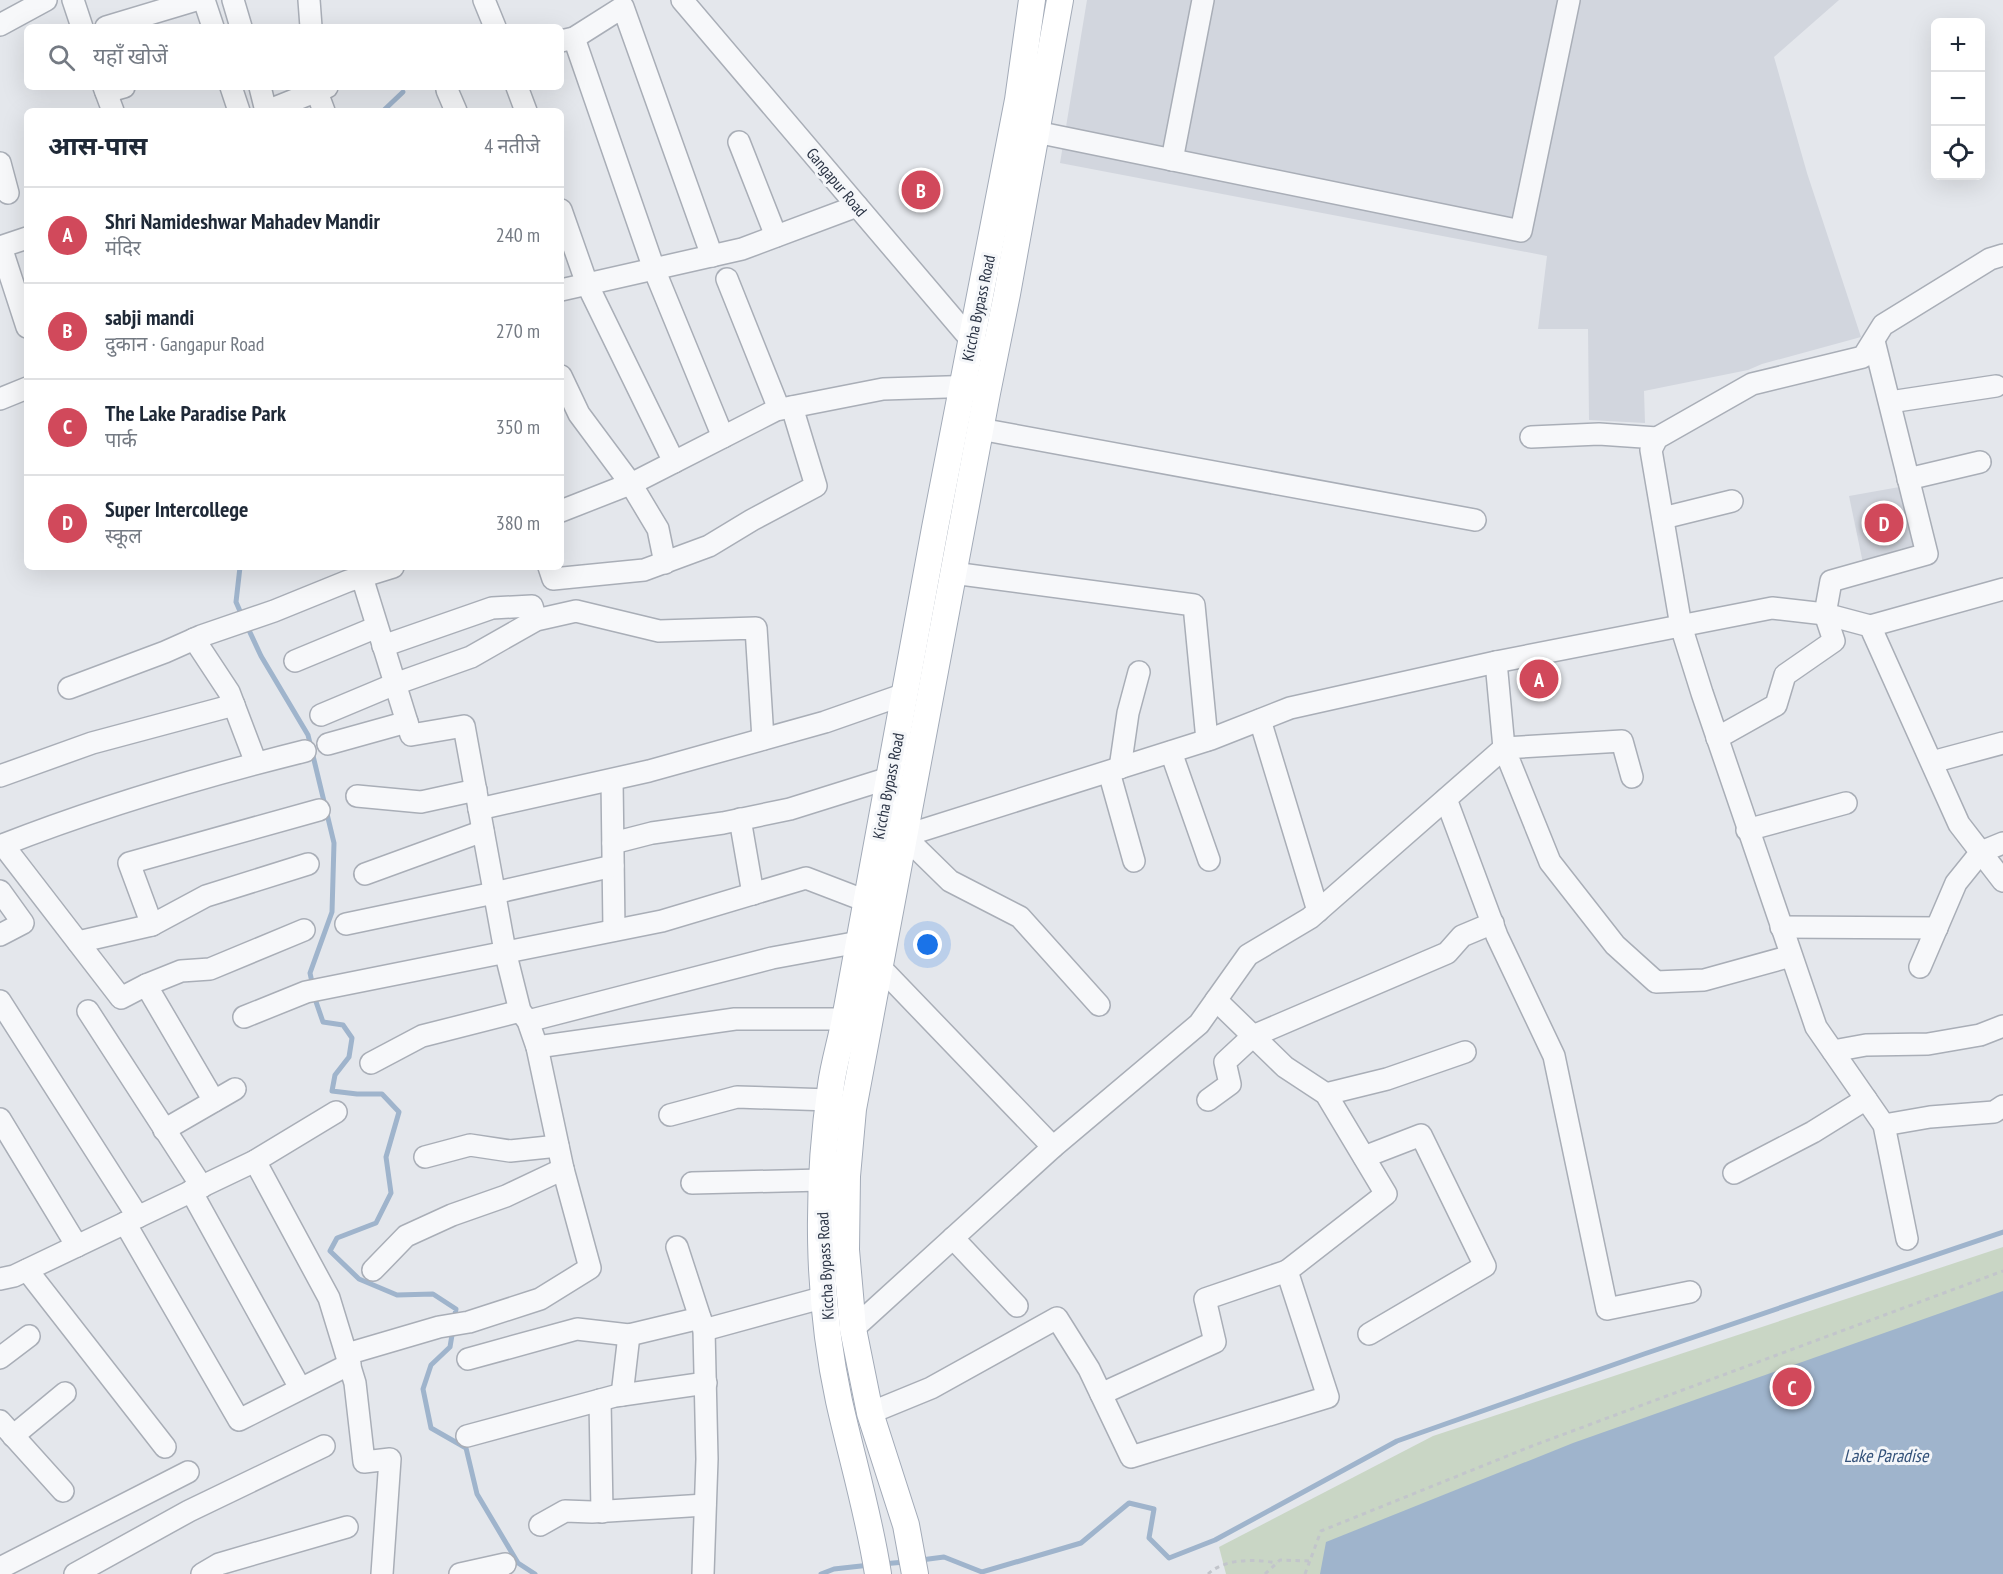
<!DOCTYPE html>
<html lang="hi">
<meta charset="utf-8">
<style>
body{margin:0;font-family:"PT Sans Narrow","Noto Sans Devanagari",sans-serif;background:#f6f6f7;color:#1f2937}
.controls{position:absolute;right:18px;top:18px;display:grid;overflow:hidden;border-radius:9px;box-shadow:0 6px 24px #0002}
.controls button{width:54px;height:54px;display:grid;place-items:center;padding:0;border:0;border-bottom:2px solid #e0e1e3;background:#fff;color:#1f2937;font:30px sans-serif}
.you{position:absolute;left:928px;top:945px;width:21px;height:21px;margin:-15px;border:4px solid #fff;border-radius:50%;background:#1a73e8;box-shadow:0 0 0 9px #1a73e833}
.badge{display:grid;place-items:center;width:39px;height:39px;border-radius:50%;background:#d1495b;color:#fff;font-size:20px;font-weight:700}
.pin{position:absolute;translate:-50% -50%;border:3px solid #fff;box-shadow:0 2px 6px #0006}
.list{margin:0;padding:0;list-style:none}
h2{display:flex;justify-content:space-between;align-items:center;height:78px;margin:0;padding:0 24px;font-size:26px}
h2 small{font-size:20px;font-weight:400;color:#747a83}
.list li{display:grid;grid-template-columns:39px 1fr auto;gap:18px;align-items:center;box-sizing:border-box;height:96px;padding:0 24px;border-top:2px solid #e0e1e3}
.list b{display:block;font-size:22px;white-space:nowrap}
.list p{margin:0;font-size:20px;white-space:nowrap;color:#747a83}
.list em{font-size:20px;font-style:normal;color:#747a83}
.icon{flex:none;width:33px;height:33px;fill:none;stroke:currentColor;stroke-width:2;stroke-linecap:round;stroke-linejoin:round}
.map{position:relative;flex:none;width:2003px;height:1574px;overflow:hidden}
.search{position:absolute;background:#fff;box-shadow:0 6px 24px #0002;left:24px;top:24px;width:540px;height:66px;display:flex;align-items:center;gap:15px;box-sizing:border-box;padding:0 21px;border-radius:9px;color:#747a83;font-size:22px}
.panel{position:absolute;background:#fff;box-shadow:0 6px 24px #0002;left:24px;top:108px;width:540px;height:462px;border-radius:9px}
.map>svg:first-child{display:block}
.built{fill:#d2d6de}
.green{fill:#c9d6c5}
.water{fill:#9fb4cc}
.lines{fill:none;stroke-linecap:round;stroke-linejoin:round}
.stream{stroke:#9fb4cc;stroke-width:5}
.building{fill:#bbc0ca}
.minor-casing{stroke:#a9aeb7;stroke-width:24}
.major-casing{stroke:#a3abb8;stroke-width:28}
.path{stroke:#c2c5cb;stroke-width:3;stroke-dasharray:4.5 4.5;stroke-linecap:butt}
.minor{stroke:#f7f8fa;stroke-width:21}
.major{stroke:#fff;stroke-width:26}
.labels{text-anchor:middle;stroke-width:6;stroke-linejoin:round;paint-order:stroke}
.street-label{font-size:16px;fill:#2b3445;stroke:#f4f6f9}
.water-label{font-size:18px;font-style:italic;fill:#34527a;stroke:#f4f6f9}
</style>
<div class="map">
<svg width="2003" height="1574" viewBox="0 0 2003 1574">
<rect width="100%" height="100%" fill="#e4e7ec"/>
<!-- built -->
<g class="built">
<path d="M1087 0H1839L1774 57 1807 173 1861 337 1762 364 1748 370 1644 391 1645 423 1589 420 1588 329H1538L1547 256 1060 163Z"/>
<path d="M1905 486 1919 550 1864 568 1849 496Z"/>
</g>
<!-- green -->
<path class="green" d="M2003 1247V1574H1226L1219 1547 1433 1436Z"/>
<!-- water -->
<path class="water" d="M2003 1291V1574H1320L1326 1542 1573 1443Z"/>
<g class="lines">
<!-- stream -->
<g class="stream">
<path d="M383 111 403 92"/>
<path d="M240 567 236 602 243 618"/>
<path d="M247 626 261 656 308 735 334 843 332 912 310 973 313 987"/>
<path d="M314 996 323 1022 343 1025 352 1038 349 1057 335 1075 332 1091 357 1094H382L399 1112 386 1157 391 1193 376 1223 337 1238 330 1251 359 1279 397 1295 433 1294 456 1309 454 1320"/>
<path d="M453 1329 450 1347 431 1365 423 1389 431 1428 466 1448 477 1494 518 1563 535 1574"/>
<path d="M921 1560 944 1557 982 1572 1081 1543 1129 1503 1154 1509 1149 1538 1169 1558 1215 1540 1397 1441 1644 1354 2003 1232"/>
<path d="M882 1564 905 1562"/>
<path d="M821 1574 834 1569 870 1565"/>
</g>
</g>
<!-- building -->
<path class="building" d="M1547 667 1551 687 1531 692 1527 670Z"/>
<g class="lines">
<!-- minor casing -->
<g class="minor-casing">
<g id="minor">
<path d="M73 0 82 27"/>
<path d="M204 0 213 27"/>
<path d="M233 0 241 27"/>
<path d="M309 0 311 27"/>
<path d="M484 0 495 27"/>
<path d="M682 0 978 348"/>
<path d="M0 25 46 0"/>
<path d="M106 27 196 0"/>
<path d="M574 38 654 269 723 437"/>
<path d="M561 41 574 38 623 7 712 256"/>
<path d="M104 87 113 111"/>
<path d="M231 87 239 111"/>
<path d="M260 87 266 111"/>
<path d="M315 87 324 111"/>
<path d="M517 87 526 111"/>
<path d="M447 90 456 111"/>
<path d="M106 92 124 87"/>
<path d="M267 111 327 87"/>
<path d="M1036 132 1521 231 1569 0"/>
<path d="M739 142 776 236"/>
<path d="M1172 160 1203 0"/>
<path d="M0 163 8 193"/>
<path d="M561 210 587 284 674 462"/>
<path d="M0 247 27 238"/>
<path d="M1 247 27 327"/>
<path d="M727 279 779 409"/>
<path d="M561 290 742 249 857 206"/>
<path d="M561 376 579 414 631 484 658 529 665 563"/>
<path d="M0 399 27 388"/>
<path d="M1890 402 1996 386"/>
<path d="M980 429 1475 520"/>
<path d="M1531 437 1599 434 1657 438"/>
<path d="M1908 479 1980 462"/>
<path d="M561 511 635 482 776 410 883 389 978 386"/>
<path d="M1663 518 1732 501"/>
<path d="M549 567 553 579 644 570 709 546 752 520 816 486 792 407"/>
<path d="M953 573 1194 605 1207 740"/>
<path d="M1870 626 2003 589"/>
<path d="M194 639 229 692 256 763"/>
<path d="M383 646 492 608 532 606 536 620"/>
<path d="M295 661 377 627"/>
<path d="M69 688 165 652 201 636 274 611 348 581 393 567"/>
<path d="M321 715 395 684 471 657 536 620 576 611 659 631 756 628 763 739"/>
<path d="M1260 720 1318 911"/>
<path d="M1717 738 1776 705 1785 675 1834 641 1825 614 1831 581 1927 554 1874 341"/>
<path d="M328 744 407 722"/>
<path d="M1171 752 1209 860"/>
<path d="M1932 762 2003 743"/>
<path d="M1120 768 1128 713 1139 672"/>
<path d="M1109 772 1134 861"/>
<path d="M0 776 92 743 234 705"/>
<path d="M1632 777 1622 741 1504 748 1550 862 1615 945 1656 982 1704 980 1791 956"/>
<path d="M612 780 614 930"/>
<path d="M357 796 421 802 476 790"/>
<path d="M1446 799 1497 936 1554 1056 1607 1309 1690 1292"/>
<path d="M479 809 649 771 825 722 905 694"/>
<path d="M740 819 753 894"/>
<path d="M1747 830 1846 803"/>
<path d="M613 843 652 833 723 823 790 809 889 778"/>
<path d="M3 845 121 998 146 985 181 971 210 969 304 930"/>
<path d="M0 846C99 807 201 777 305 751"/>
<path d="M365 874 483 831"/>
<path d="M0 891 23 923 0 935"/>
<path d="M346 924 494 893 613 866"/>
<path d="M152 925 129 863 319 810"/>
<path d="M1781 927 1937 928"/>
<path d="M78 942 152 925 206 896 308 864"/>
<path d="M880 967 1053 1147"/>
<path d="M1920 967 1956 883 1981 852 2003 843"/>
<path d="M146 985 214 1101"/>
<path d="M0 1001 138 1217"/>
<path d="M1099 1005 1020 917 950 881 904 836 1211 739 1290 708 1496 662 1772 608 1825 614 1870 626 1959 824 2003 881"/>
<path d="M88 1011 202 1187"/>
<path d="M244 1017 306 992 662 921 806 878 866 901"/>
<path d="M528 1021 772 958 859 942"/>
<path d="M537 1047 735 1019H845"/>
<path d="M1833 1051 1866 1045 1928 1044 1980 1035 2003 1026"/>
<path d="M371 1063 422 1036 520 1011"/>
<path d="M1326 1094 1387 1079 1465 1052"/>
<path d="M1208 1100 1230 1084 1225 1062 1253 1036 1447 953 1462 936 1493 923"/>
<path d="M670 1115 737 1097 830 1100"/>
<path d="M0 1119 77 1246"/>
<path d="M1884 1125 1930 1117 1994 1112 2003 1106"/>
<path d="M164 1130 235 1089"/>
<path d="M425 1157 470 1145 510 1151 558 1146"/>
<path d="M1364 1157 1421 1135 1485 1266 1369 1334"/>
<path d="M255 1161 329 1298 355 1383 364 1462 390 1459 382 1574"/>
<path d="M1734 1173 1813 1132 1866 1099"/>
<path d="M692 1183 822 1180"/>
<path d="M191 1191 300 1388"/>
<path d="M125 1223 239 1420 350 1364"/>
<path d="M953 1238 1017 1306"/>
<path d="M1907 1239 1884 1125 1816 1027 1702 693 1681 626 1651 450 1657 438 1752 384 1863 357 1883 325 1990 259 2003 255"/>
<path d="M677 1247 704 1330 707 1459 703 1574"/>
<path d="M27 1270 165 1447"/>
<path d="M373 1270 406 1236 452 1215 506 1196 563 1169"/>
<path d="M0 1279 14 1276 255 1161 336 1112"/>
<path d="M853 1329 1053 1147 1199 1024 1248 955 1310 918 1504 748 1496 662"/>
<path d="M704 1330 825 1297"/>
<path d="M347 1354 439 1327 469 1322 540 1299 590 1268 563 1169 537 1047 528 1021 520 1011 505 951 464 726 411 735 362 577"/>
<path d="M0 1358 29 1336"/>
<path d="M468 1359 577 1329 629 1335 700 1318"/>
<path d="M1101 1394 1215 1342 1205 1299 1287 1271"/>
<path d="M622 1395 629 1335"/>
<path d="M600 1400 602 1512"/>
<path d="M870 1413 931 1388 1057 1318 1089 1369 1131 1457 1328 1397 1287 1271 1386 1194 1326 1094 1285 1067 1216 1000"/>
<path d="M0 1421 63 1491"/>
<path d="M13 1436 65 1393"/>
<path d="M467 1436 615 1396 706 1383"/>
<path d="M540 1525 565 1511 592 1512 705 1505"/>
<path d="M0 1568 188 1472"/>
<path d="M75 1574 189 1511 324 1446"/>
<path d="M202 1574 219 1564 347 1527"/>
<path d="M460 1574 505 1564"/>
</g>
</g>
<!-- major casing -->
<g class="major-casing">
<g id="major">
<path d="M878 1574C869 1515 852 1459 839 1401 817 1299 816 1189 831 1085 834 1063 841 1041 845 1019L935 528 1018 100 1032 0"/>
<path d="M915 1574 906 1525 870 1413 853 1329 846 1250 847 1176 853 1109 987 393 1007 294 1060 0"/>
</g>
</g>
<!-- path -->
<g class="path">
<path d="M1208 1574C1225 1558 1255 1559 1277 1563"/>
<path d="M1265 1574 1280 1560 1309 1561"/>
<path d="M1305 1574 1321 1531 1532 1446 2003 1271"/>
</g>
<!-- minor -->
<use href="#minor" class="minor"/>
<!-- major -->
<use href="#major" class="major"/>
</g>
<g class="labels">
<!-- street labels -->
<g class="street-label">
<text transform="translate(837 182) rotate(50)" y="6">Gangapur Road</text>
<text transform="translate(978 308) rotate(-78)" y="6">Kiccha Bypass Road</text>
<text transform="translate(888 786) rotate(-79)" y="6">Kiccha Bypass Road</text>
<text transform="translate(825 1266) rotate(-93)" y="6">Kiccha Bypass Road</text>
</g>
<!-- water labels -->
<g class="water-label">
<text x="1886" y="1462">Lake Paradise</text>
</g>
</g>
</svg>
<div class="controls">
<button>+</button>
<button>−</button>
<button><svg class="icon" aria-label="locate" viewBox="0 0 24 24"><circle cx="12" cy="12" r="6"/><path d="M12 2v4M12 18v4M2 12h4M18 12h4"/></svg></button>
</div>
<div class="you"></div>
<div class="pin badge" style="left:1539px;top:679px">A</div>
<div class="pin badge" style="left:921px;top:190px">B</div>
<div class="pin badge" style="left:1792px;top:1387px">C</div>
<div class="pin badge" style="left:1884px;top:523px">D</div>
<div class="search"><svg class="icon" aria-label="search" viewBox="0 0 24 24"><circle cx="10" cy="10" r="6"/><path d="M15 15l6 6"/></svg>यहाँ खोजें</div>
<section class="panel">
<h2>आस-पास<small>4 नतीजे</small></h2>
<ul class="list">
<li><span class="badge">A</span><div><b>Shri Namideshwar Mahadev Mandir</b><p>मंदिर</p></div><em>240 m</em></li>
<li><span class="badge">B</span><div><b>sabji mandi</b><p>दुकान · Gangapur Road</p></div><em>270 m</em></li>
<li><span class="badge">C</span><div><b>The Lake Paradise Park</b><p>पार्क</p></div><em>350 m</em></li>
<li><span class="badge">D</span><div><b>Super Intercollege</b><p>स्कूल</p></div><em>380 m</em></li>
</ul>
</section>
</div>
